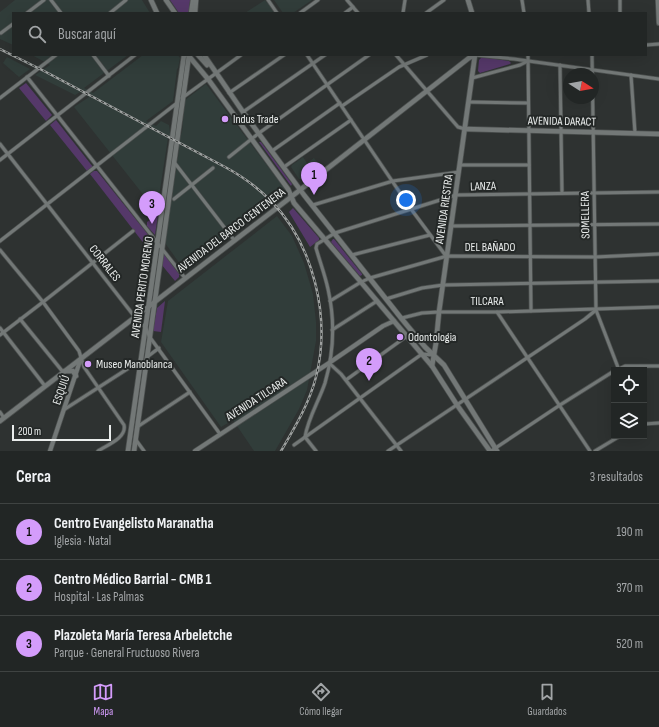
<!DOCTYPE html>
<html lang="es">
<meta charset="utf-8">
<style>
body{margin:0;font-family:"Sofia Sans Condensed",sans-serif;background:#2e3232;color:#f1f3f6}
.controls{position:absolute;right:12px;bottom:12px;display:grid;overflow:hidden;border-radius:0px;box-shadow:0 4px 16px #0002}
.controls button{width:36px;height:36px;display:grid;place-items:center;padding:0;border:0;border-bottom:1px solid #3f4342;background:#222625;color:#f1f3f6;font:20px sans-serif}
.compass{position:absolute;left:563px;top:68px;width:36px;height:36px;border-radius:50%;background:#222625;box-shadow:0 4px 16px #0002;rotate:101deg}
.scale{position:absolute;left:12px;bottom:10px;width:99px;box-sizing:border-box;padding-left:4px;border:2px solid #eaedec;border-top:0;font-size:11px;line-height:14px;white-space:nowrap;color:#eaedec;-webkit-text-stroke:3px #242827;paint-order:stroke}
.you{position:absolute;left:406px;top:200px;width:14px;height:14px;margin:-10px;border:3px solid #fff;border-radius:50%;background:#1a73e8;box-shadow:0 0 0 6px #1a73e833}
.badge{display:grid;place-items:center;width:26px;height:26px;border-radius:50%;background:#d49cfb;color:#111;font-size:13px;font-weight:700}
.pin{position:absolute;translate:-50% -33px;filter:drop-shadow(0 1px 2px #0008)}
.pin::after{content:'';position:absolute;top:21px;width:14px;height:12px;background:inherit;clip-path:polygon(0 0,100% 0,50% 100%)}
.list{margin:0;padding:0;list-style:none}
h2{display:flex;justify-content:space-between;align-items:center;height:52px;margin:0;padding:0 16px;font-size:17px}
h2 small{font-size:13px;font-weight:400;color:#a2a5a7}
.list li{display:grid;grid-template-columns:26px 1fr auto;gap:12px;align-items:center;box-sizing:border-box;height:56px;padding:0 16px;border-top:1px solid #3f4342}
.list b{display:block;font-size:15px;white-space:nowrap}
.list p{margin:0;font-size:13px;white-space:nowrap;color:#a2a5a7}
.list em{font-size:13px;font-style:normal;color:#a2a5a7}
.icon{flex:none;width:22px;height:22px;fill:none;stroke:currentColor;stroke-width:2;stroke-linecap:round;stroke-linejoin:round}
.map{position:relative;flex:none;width:659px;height:451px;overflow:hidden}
.search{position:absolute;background:#222625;box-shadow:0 4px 16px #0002;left:12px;right:12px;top:12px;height:44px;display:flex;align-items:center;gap:10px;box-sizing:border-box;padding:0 14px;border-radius:0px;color:#a2a5a7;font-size:15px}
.sheet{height:220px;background:#222625}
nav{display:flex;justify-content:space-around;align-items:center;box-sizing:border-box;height:56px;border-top:1px solid #3f4342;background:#222625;font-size:11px;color:#a2a5a7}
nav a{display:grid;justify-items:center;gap:2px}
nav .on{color:#d49cfb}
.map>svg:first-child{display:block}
.built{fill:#313d3a}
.green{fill:#553869}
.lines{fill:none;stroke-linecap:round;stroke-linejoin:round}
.minor-casing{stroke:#4d5150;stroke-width:4.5}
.tertiary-casing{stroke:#4d5150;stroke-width:5.5}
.secondary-casing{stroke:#4d5150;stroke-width:6}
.minor{stroke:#737877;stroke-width:3}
.tertiary{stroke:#737877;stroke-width:4}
.secondary{stroke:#737877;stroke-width:4.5}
.rail-casing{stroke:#9ea1a0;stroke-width:2.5}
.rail{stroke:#242827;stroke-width:1;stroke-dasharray:3;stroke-linecap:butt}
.poi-dot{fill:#d49cfb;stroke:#242827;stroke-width:1.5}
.labels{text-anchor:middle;stroke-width:4;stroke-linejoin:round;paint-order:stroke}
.poi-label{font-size:12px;fill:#eaedec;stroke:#242827;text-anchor:start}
.street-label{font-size:12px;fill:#eaedec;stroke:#242827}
</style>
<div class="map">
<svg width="659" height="451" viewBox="0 0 659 451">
<rect width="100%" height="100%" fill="#2e3231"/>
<!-- built -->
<g class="built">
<path d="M15 0H142L150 13H13V45L0 39V12Z"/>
<path d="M265 0 276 13H245Z"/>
<path d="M274 0H312L293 13H283Z"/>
<path d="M32 55H128L84 88 93 93 143 55H178L180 58 178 68 177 69 173 101 146 121 156 126 161 121 169 125 170 133 179 138 182 132 185 100 206 84 287 192 267 205 185 271 165 243 179 150 178 143 168 138 158 203 153 207 74 107 89 97 80 92 75 95 35 75 50 65Z"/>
<path d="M7 57 30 69 19 77 3 63Z"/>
<path d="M303 157 307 163 314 158 320 166 303 179H299L291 167 292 165Z"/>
<path d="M277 216 292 236 304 263 313 294 316 322V341L307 390 299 409 275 451H254L233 420 221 427 161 342 168 301Z"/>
</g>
<!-- green -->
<g class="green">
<path d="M170 0H190L189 13H179Z"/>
<path d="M482 57 509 61 511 63 510 64 480 73 478 71 479 60Z"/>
<path d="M26 83 52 115 46 121 19 88Z"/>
<path d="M56 120 93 167 87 171 50 125Z"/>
<path d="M259 142H261L292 184 291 186Z"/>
<path d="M94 171H97L154 242 152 254 90 174Z"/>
<path d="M293 208 319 238V240L310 247 289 212Z"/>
<path d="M158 214 155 235 147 226V222Z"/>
<path d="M333 239H334L362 274V275L360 276 331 242Z"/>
<path d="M163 253 179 274V277L175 281 161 264Z"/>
<path d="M165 301 161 332 153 331 157 308Z"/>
</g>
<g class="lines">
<!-- minor casing -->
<g class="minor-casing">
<g id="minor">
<path d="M51 0 61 13"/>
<path d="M268 0 277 13"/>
<path d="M347 0 358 13"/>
<path d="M522 0 524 13"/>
<path d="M588 0 589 13"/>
<path d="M620 0V13"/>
<path d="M27 13 44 0"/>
<path d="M110 13 126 0"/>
<path d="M300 13 318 0"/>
<path d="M345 13 353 7"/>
<path d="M403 13 405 0"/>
<path d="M426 13 444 0"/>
<path d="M1 33 13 24"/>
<path d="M646 45 659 44"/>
<path d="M93 55 109 76"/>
<path d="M307 55 411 209 446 256"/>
<path d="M396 55 458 127 465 129"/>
<path d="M475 55 514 59 659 79"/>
<path d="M528 55 531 311"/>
<path d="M592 55 596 310 619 370"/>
<path d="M560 65 562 193"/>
<path d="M631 75 635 133"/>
<path d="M27 77 185 278"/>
<path d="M472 78 520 65 528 61"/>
<path d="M229 93 284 55"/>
<path d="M0 98 56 55"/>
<path d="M182 98 241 55"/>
<path d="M469 102 528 103"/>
<path d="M342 106 399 67 427 55"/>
<path d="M243 112 325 55"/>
<path d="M0 144 138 321 146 328 149 336 220 434"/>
<path d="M272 151 340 103"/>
<path d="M229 157 259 133 369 55"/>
<path d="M0 160 135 55"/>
<path d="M174 162 234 240"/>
<path d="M460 165H529"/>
<path d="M284 167 351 120"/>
<path d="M174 199 213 168"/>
<path d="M313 205 393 181 459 172"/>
<path d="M451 226 659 224"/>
<path d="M0 241 177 103"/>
<path d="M0 250 43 302 79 351 84 367 124 425C127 438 107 445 98 451"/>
<path d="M352 255 430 235"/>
<path d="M386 299 422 288 443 285 659 281"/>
<path d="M330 301 361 282 370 278 447 256 595 257 659 254"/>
<path d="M497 312 590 451"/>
<path d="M402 318 422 313 439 312H497L659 307"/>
<path d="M20 319 63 372"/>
<path d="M0 328 45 386"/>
<path d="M332 330 377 301"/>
<path d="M0 335 43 302 133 231"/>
<path d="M147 357 159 348"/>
<path d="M329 363 341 374 401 451"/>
<path d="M616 370 625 366H659"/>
<path d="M346 380 407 336"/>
<path d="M65 409 135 364"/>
<path d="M0 412 4 418"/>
<path d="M644 424 659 423"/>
<path d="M137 427 190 392"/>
<path d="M305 437C308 418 319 401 325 383 334 352 335 320 328 289 325 275 320 262 316 248L317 244 335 233 456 195 659 192"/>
<path d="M305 437 316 451"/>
<path d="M136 440 144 451"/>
<path d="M294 445 422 354 433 355"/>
<path d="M388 451 585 319 596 310"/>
<path d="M491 451 560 405 614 371"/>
<path d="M595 451 620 436"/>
</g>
</g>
<!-- tertiary casing -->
<g class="tertiary-casing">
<g id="tertiary">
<path d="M50 451 81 358"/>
<path d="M195 451 329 363 383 326 394 321"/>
</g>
</g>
<!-- secondary casing -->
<g class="secondary-casing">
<g id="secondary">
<path d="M151 0 157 13"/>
<path d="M166 0 175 13"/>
<path d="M468 0 472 13"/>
<path d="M658 0 659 23"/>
<path d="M191 13 193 0"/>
<path d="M195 13 196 0"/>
<path d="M188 55 208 79 288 189 294 203 432 366 457 405 490 451"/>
<path d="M198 55 207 65"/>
<path d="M204 55 243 112 304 195 401 318 425 347 444 365 497 451"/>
<path d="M465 129 659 134"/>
<path d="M432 366 436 343 439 312 475 55"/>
<path d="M65 371H73L76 376"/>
<path d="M0 421 291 197 469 58 475 55"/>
<path d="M128 451 184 55"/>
<path d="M134 451 189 55"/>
</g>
</g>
<!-- minor -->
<use href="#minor" class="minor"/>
<!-- tertiary -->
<use href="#tertiary" class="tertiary"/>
<!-- secondary -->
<use href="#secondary" class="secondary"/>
<!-- rail casing -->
<g class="rail-casing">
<path id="rail" d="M0 49 44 71 225 167C242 176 258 188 271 201 314 245 331 318 316 377 309 404 295 427 281 451"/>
</g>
<!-- rail -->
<use href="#rail" class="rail"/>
</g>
<!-- markers -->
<g class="poi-dot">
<circle cx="225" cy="119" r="4"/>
<circle cx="400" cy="337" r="4"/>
<circle cx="88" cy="364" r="4"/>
</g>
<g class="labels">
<!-- poi labels -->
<g class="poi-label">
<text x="233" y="123">Indus Trade</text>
<text x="408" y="341">Odontologia</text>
<text x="96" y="368">Museo Manoblanca</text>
</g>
<!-- street labels -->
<g class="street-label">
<text transform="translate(562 121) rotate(1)" y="4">AVENIDA DARACT</text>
<text transform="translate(483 186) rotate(-2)" y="4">LANZA</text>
<text transform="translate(444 209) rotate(-82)" y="4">AVENIDA RIESTRA</text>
<text transform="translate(585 215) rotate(-91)" y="4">SOMELLERA</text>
<text transform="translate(231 230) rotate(-37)" y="4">AVENIDA DEL BARCO CENTENERA</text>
<text x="490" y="251">DEL BAÑADO</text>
<text transform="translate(105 263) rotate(52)" y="4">CORRALES</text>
<text transform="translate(142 287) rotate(-82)" y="4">AVENIDA PERITO MORENO</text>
<text x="487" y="305">TILCARA</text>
<text transform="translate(61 390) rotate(-71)" y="4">ESQUIÚ</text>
<text transform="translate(256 399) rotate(-33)" y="4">AVENIDA TILCARA</text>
</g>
</g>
</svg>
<div class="controls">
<button><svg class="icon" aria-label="locate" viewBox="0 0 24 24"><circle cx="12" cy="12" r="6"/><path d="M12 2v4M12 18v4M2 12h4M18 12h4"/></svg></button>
<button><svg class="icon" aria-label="layers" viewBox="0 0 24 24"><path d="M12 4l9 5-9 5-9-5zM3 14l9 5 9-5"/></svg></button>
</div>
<svg class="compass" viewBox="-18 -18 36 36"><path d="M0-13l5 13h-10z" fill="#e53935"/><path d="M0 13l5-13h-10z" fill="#a2a5a7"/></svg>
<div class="scale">200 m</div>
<div class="you"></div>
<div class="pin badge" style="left:314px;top:195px">1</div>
<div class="pin badge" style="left:369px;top:381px">2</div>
<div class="pin badge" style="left:152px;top:224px">3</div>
<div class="search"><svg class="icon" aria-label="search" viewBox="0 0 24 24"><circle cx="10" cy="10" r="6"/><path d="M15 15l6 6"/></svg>Buscar aquí</div>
</div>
<section class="sheet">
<h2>Cerca<small>3 resultados</small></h2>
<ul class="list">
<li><span class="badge">1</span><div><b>Centro Evangelisto Maranatha</b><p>Iglesia · Natal</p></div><em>190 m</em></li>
<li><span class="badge">2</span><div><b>Centro Médico Barrial - CMB 1</b><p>Hospital · Las Palmas</p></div><em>370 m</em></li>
<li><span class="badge">3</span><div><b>Plazoleta María Teresa Arbeletche</b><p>Parque · General Fructuoso Rivera</p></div><em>520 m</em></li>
</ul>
</section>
<nav>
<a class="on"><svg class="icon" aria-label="map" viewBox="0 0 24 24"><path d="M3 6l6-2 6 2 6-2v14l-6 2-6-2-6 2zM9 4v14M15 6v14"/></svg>Mapa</a>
<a><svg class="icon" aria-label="directions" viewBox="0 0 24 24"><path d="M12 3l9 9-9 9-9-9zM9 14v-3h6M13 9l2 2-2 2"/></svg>Cómo llegar</a>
<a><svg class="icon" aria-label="saved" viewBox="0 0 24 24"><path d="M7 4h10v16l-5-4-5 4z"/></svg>Guardados</a>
</nav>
